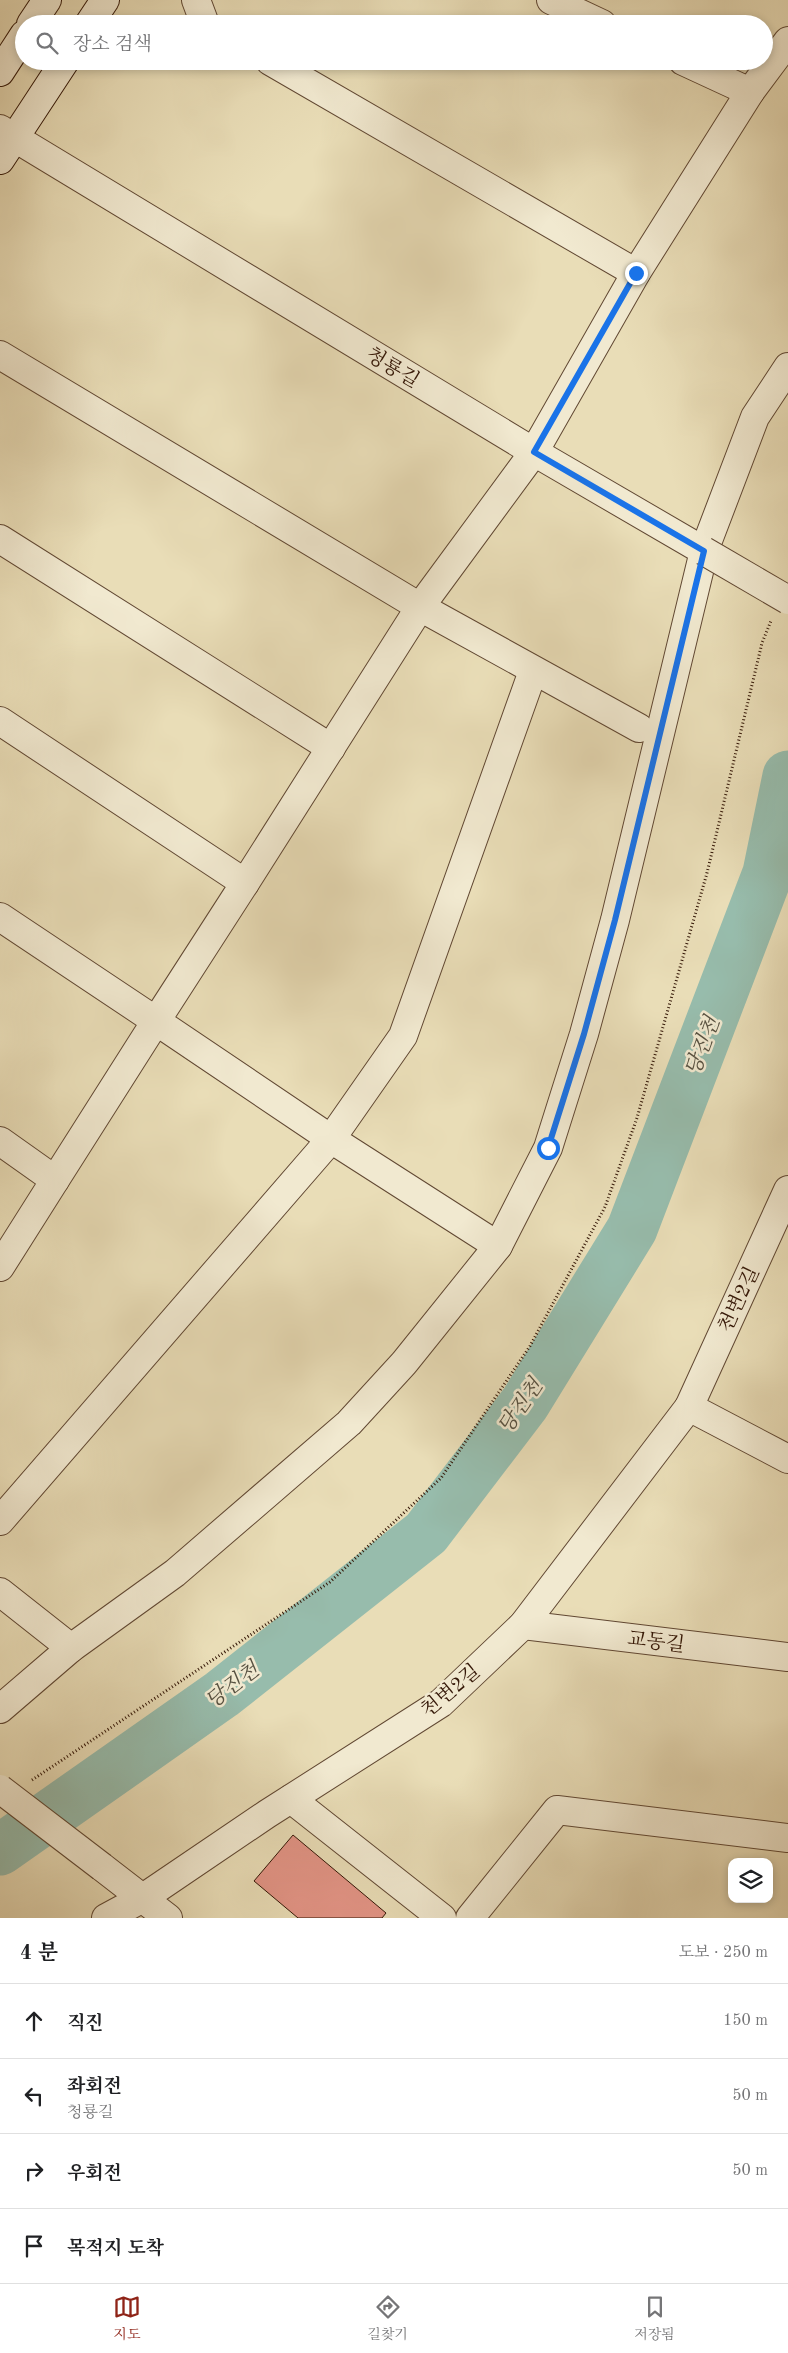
<!DOCTYPE html>
<html lang="ko">
<meta charset="utf-8">
<style>
body{margin:0;font-family:"Old Standard TT","Noto Serif KR",serif;background:#f2f2f2;color:#202124}
.controls{position:absolute;right:15px;bottom:15px;display:grid;overflow:hidden;border-radius:10px;box-shadow:0 2px 8px #0003}
.controls button{width:45px;height:45px;display:grid;place-items:center;padding:0;border:0;border-bottom:1px solid #e0e0e0;background:#fff;color:#202124;font:25px sans-serif}
.stop{position:absolute;width:15px;height:15px;margin:-11px;border:4px solid #1a73e8;border-radius:50%;background:#fff}
.stop.end{background:#1a73e8;border-color:#fff;box-shadow:0 1px 5px #0008}
.list{margin:0;padding:0;list-style:none}
h2{display:flex;justify-content:space-between;align-items:center;height:65px;margin:0;padding:0 20px;font-size:21px}
h2 small{font-size:16px;font-weight:400;color:#757577}
.list li{display:grid;grid-template-columns:32px 1fr auto;gap:15px;align-items:center;box-sizing:border-box;height:75px;padding:0 20px;border-top:1px solid #e0e0e0}
.list b{display:block;font-size:19px;white-space:nowrap}
.list p{margin:0;font-size:16px;white-space:nowrap;color:#757577}
.list em{font-size:16px;font-style:normal;color:#757577}
.icon{flex:none;width:28px;height:28px;fill:none;stroke:currentColor;stroke-width:2;stroke-linecap:round;stroke-linejoin:round}
.map{position:relative;flex:none;width:788px;height:1918px;overflow:hidden}
.search{position:absolute;background:#fff;box-shadow:0 2px 8px #0003;left:15px;right:15px;top:15px;height:55px;display:flex;align-items:center;gap:12px;box-sizing:border-box;padding:0 18px;border-radius:28px;color:#757577;font-size:19px}
.sheet{height:365px;background:#fff}
nav{display:flex;justify-content:space-around;align-items:center;box-sizing:border-box;height:70px;border-top:1px solid #e0e0e0;background:#fff;font-size:14px;color:#757577}
nav a{display:grid;justify-items:center;gap:2px}
nav .on{color:#8f2418}
.map>svg:first-child{display:block}
.lines{fill:none;stroke-linecap:round;stroke-linejoin:round}
.river{stroke:#97bcac;stroke-width:51}
.building{fill:#e39587;stroke:#341707}
.minor-casing{stroke:#614833;stroke-width:30}
.tertiary-casing{stroke:#614833;stroke-width:30}
.secondary-casing{stroke:#341707;stroke-width:30}
.path{stroke:#341707;stroke-width:3;stroke-dasharray:1 2.5;stroke-linecap:butt}
.minor{stroke:#f1e9d0;stroke-width:28}
.tertiary{stroke:#f1e9d0;stroke-width:28}
.secondary{stroke:#f1e9d0;stroke-width:28}
.minor-bridge-casing{stroke:#614833;stroke-width:30;stroke-linecap:butt}
.tertiary-bridge-casing{stroke:#614833;stroke-width:30;stroke-linecap:butt}
.minor-bridge{stroke:#f1e9d0;stroke-width:28}
.tertiary-bridge{stroke:#f1e9d0;stroke-width:28}
.route{stroke:#1a73e8;stroke-width:6}
.labels{text-anchor:middle;stroke-width:5;stroke-linejoin:round;paint-order:stroke}
.street-label{font-size:20px;fill:#341707;stroke:#f1e9d0}
.water-label{font-size:21px;font-style:italic;fill:#575141;stroke:#f1e9d0}
</style>
<div class="map">
<svg width="788" height="1918" viewBox="0 0 788 1918">
<rect width="100%" height="100%" fill="#e9ddb7"/>
<filter id="stains"><feTurbulence type="fractalNoise" baseFrequency=".004" numOctaves="4"/><feColorMatrix values="0 0 0 0 .2 0 0 0 0 .09 0 0 0 0 .02 0 0 0 .5 -.17"/></filter>
<radialGradient id="worn" r=".72"><stop offset=".6" stop-color="#630" stop-opacity="0"/><stop offset="1" stop-color="#630" stop-opacity=".3"/></radialGradient>
<g class="lines">
<!-- river -->
<path class="river" d="M0 1850 222 1694 426 1533 525 1403 632 1229 768 873 788 776"/>
</g>
<!-- building -->
<path class="building" d="M293 1835 386 1913 382 1918H298L254 1881Z"/>
<g class="lines">
<!-- minor casing -->
<g class="minor-casing">
<g id="minor">
<path d="M196 0 205 24"/>
<path d="M551 0 602 24"/>
<path d="M270 61 636 273"/>
<path d="M683 61 750 92"/>
<path d="M0 129 534 452 704 551"/>
<path d="M0 355 420 607 245 883"/>
<path d="M0 539 331 748"/>
<path d="M0 721 245 883 156 1021 331 1139 0 1521"/>
<path d="M639 728 420 607 534 452 636 273 750 92 788 41"/>
<path d="M0 917 156 1021 55 1180"/>
<path d="M0 1141 55 1180 0 1267"/>
<path d="M788 1190 689 1407 788 1459"/>
<path d="M498 1246 331 1139 403 1036 533 671"/>
<path d="M0 1592 71 1648"/>
<path d="M523 1625 788 1657"/>
<path d="M0 1709 71 1648 175 1573 349 1423 404 1363 498 1246 548 1148 584 1034 615 920 704 551 755 417 788 367"/>
<path d="M291 1799 442 1918"/>
<path d="M106 1918 143 1898 267 1814 441 1703 523 1625 689 1407"/>
<path d="M470 1918 557 1810 788 1838"/>
</g>
</g>
<!-- tertiary casing -->
<g class="tertiary-casing">
<path id="tertiary" d="M102 1867 168 1918"/>
</g>
<!-- secondary casing -->
<g class="secondary-casing">
<g id="secondary">
<path d="M31 24 47 0"/>
<path d="M89 24 105 0"/>
<path d="M0 72 24 35"/>
<path d="M0 160 65 61"/>
</g>
</g>
<!-- path -->
<path class="path" d="M32 1780 330 1582 441 1478 530 1346 605 1207 637 1118 707 873 762 643 771 621"/>
<!-- minor -->
<use href="#minor" class="minor"/>
<!-- tertiary -->
<use href="#tertiary" class="tertiary"/>
<!-- secondary -->
<use href="#secondary" class="secondary"/>
<!-- minor-bridge casing -->
<g class="minor-bridge-casing">
<path id="minor-bridge" d="M704 551 788 600"/>
</g>
<!-- tertiary-bridge casing -->
<g class="tertiary-bridge-casing">
<path id="tertiary-bridge" d="M0 1789 102 1867"/>
</g>
<!-- minor-bridge -->
<use href="#minor-bridge" class="minor-bridge"/>
<!-- tertiary-bridge -->
<use href="#tertiary-bridge" class="tertiary-bridge"/>
</g>
<g class="lines">
<!-- route -->
<path class="route" d="M548 1148 584 1034 615 920 704 551 534 452 636 273"/>
</g>
<g class="labels">
<!-- street labels -->
<g class="street-label">
<text transform="translate(393 367) rotate(31)" y="7">청룡길</text>
<text transform="translate(738 1299) rotate(-65)" y="7">천변2길</text>
<text transform="translate(656 1641) rotate(7)" y="7">교동길</text>
<text transform="translate(450 1690) rotate(-40)" y="7">천변2길</text>
</g>
<!-- water labels -->
<g class="water-label">
<text transform="translate(702 1046) rotate(-69)" y="7">당진천</text>
<text transform="translate(520 1406) rotate(-55)" y="7">당진천</text>
<text transform="translate(232 1685) rotate(-37)" y="7">당진천</text>
</g>
</g>
<rect width="100%" height="100%" filter="url(#stains)"/>
<rect width="100%" height="100%" fill="url(#worn)"/>
</svg>
<div class="controls">
<button><svg class="icon" aria-label="layers" viewBox="0 0 24 24"><path d="M12 4l9 5-9 5-9-5zM3 14l9 5 9-5"/></svg></button>
</div>
<div class="stop" style="left:548px;top:1148px"></div>
<div class="stop end" style="left:636px;top:273px"></div>
<div class="search"><svg class="icon" aria-label="search" viewBox="0 0 24 24"><circle cx="10" cy="10" r="6"/><path d="M15 15l6 6"/></svg>장소 검색</div>
</div>
<section class="sheet">
<h2>4 분<small>도보 · 250 m</small></h2>
<ul class="list">
<li><svg class="icon" aria-label="ahead" viewBox="0 0 24 24"><path d="M12 20V5M6 11l6-6 6 6"/></svg><div><b>직진</b></div><em>150 m</em></li>
<li><svg class="icon" aria-label="left" viewBox="0 0 24 24"><path d="M17 20v-9H6M10 6l-5 5 5 5"/></svg><div><b>좌회전</b><p>청룡길</p></div><em>50 m</em></li>
<li><svg class="icon" aria-label="right" viewBox="0 0 24 24"><path d="M7 20v-9h11M14 6l5 5-5 5"/></svg><div><b>우회전</b></div><em>50 m</em></li>
<li><svg class="icon" aria-label="arrive" viewBox="0 0 24 24"><path d="M6 21V4h12l-3 4 3 4H6"/></svg><div><b>목적지 도착</b></div></li>
</ul>
</section>
<nav>
<a class="on"><svg class="icon" aria-label="map" viewBox="0 0 24 24"><path d="M3 6l6-2 6 2 6-2v14l-6 2-6-2-6 2zM9 4v14M15 6v14"/></svg>지도</a>
<a><svg class="icon" aria-label="directions" viewBox="0 0 24 24"><path d="M12 3l9 9-9 9-9-9zM9 14v-3h6M13 9l2 2-2 2"/></svg>길찾기</a>
<a><svg class="icon" aria-label="saved" viewBox="0 0 24 24"><path d="M7 4h10v16l-5-4-5 4z"/></svg>저장됨</a>
</nav>
